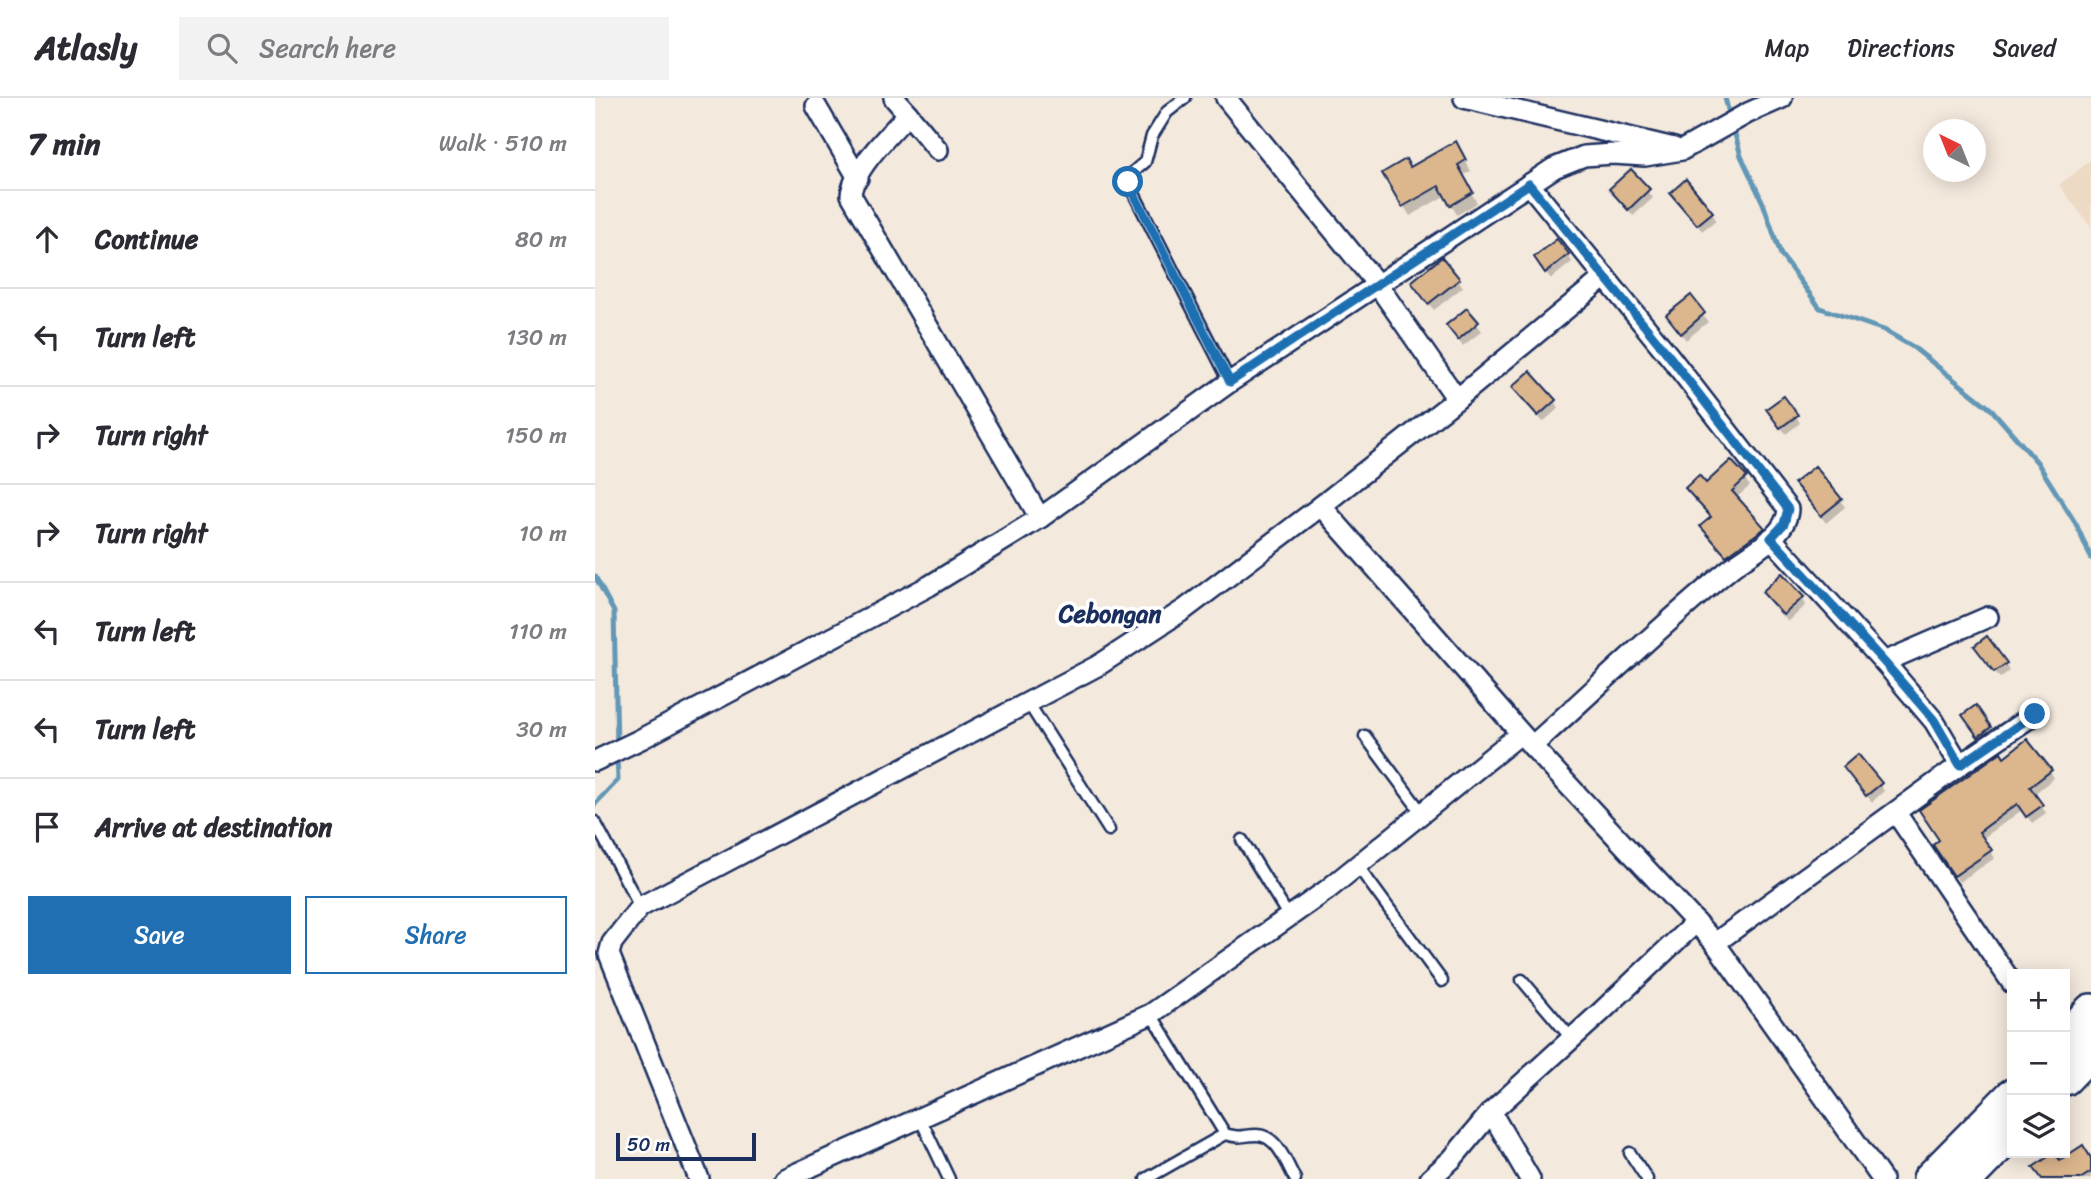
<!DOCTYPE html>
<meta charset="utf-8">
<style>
body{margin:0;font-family:Sriracha,sans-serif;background:#f2f2f3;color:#2b2b33}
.controls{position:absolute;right:21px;bottom:21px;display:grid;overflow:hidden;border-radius:0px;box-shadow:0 4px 18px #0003}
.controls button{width:63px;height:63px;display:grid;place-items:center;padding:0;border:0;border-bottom:2px solid #e1e1e2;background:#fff;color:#2b2b33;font:35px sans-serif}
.compass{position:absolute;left:1328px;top:21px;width:63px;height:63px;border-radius:50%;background:#fff;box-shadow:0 4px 18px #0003;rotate:317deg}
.scale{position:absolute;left:21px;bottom:18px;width:140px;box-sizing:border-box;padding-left:7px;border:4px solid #1b2f5e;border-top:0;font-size:19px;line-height:24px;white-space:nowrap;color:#1b2f5e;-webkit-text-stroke:5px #fff;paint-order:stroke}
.stop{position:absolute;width:21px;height:21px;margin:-16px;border:5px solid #1f6fb2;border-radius:50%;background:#fff}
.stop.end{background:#1f6fb2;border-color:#fff;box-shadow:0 2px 7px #0008}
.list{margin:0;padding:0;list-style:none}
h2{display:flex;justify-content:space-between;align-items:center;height:91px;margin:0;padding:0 28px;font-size:30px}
h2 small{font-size:23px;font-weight:400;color:#7c7c81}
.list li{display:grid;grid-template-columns:46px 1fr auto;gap:21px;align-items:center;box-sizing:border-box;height:98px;padding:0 28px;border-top:2px solid #e1e1e2}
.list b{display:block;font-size:26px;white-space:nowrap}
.list em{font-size:23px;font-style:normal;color:#7c7c81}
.actions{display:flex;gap:14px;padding:21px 28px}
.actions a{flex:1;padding:16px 0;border:2px solid #1f6fb2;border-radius:0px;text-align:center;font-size:24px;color:#1f6fb2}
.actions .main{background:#1f6fb2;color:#fff}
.icon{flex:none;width:38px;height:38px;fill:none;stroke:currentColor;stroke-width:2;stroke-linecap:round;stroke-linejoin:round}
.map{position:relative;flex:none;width:1496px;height:1081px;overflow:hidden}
header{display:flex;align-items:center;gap:42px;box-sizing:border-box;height:98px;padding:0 35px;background:#fff;border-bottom:2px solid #e1e1e2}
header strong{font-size:33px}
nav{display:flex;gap:38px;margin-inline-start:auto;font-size:24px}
.search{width:490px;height:63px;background:#f2f2f3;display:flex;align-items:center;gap:18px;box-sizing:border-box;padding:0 24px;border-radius:0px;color:#7c7c81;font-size:26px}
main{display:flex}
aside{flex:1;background:#fff}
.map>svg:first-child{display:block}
.built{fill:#eddac5}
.shadow{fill:#0003}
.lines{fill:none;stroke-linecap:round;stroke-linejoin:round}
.stream{stroke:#6297b6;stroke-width:5}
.building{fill:#dcb68d;stroke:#1b2f5e;stroke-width:2}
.service-casing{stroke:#1b2f5e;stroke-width:15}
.minor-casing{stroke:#1b2f5e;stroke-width:24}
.trunk-casing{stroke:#1b2f5e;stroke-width:38}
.service{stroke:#fff;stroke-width:10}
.minor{stroke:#fff;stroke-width:19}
.trunk{stroke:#fff;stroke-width:33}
.route{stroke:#1f6fb2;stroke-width:9}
.labels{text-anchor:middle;stroke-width:7;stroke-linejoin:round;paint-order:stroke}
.quarter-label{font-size:24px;font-weight:bold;fill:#1b2f5e;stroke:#fff}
</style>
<header>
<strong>Atlasly</strong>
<div class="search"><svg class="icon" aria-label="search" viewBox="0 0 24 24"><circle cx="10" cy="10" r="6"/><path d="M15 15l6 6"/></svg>Search here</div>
<nav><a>Map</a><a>Directions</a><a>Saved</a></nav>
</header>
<main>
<aside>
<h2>7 min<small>Walk · 510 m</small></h2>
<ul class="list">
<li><svg class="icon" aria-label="ahead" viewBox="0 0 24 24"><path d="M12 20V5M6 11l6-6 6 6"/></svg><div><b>Continue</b></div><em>80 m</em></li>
<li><svg class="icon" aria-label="left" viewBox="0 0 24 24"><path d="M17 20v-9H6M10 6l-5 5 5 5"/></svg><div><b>Turn left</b></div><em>130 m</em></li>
<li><svg class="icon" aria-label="right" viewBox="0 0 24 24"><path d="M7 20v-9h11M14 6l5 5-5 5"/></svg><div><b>Turn right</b></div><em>150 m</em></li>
<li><svg class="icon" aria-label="right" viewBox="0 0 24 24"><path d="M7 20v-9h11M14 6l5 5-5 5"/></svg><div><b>Turn right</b></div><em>10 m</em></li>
<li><svg class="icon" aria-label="left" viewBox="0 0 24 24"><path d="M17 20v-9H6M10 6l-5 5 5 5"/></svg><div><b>Turn left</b></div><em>110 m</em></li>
<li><svg class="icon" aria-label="left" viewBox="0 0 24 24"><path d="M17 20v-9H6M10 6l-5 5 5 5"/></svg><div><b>Turn left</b></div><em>30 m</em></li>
<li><svg class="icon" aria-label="arrive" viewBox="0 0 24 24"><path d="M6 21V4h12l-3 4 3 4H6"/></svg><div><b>Arrive at destination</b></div></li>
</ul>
<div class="actions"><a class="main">Save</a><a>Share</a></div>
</aside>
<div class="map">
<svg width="1496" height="1081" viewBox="0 0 1496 1081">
<rect width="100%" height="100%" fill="#f4e9dd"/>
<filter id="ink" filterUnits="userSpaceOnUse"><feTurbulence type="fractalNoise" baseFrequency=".0143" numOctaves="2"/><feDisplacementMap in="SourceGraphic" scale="14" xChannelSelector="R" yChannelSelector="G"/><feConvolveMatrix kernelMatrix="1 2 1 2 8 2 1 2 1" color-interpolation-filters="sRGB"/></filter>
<g filter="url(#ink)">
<!-- built -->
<path class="built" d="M1496 62V129L1464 87Z"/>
<!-- shadow -->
<g class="shadow">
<path d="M860 45 876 73 867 78 882 105 862 117 851 97 815 118 789 76 815 72Z"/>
<path d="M1036 73 1058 100 1038 118 1016 92Z"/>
<path d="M1077 95 1117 115 1121 122 1107 133Z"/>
<path d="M973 157 977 164 956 181 945 167Z"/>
<path d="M863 182 868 189 839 212 822 192Z"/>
<path d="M1095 200 1113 224 1091 242 1078 225Z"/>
<path d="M872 212 887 233 868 248 853 228Z"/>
<path d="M919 289 960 303 964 310 948 324Z"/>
<path d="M1201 318 1205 325 1191 336 1178 319Z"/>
<path d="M1136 364 1155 388 1141 400 1172 438 1136 465 1111 436 1107 429 1117 420 1093 390 1110 387Z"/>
<path d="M1201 386 1245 402 1250 409 1231 425Z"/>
<path d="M1169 494 1207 500 1211 507 1193 524Z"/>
<path d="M1386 555 1410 566 1414 573 1405 580Z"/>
<path d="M1380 610 1399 638 1389 645 1374 625Z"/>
<path d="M1409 661 1455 673 1459 680 1439 696 1451 715 1437 725 1427 712 1387 741 1400 760 1364 784 1344 754Z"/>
<path d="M1254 676 1285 686 1289 693 1277 704Z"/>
<path d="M1464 1064H1496V1081H1448Z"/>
</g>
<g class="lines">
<!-- stream -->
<g class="stream">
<path d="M1130 0 1135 19"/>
<path d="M1138 29 1146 58 1168 105 1186 157 1225 210 1289 232 1318 249 1397 312 1442 364 1481 426 1496 460"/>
<path d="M0 478 19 514 22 649"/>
<path d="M0 706 23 682 22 659"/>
</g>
</g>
<!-- building -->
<g class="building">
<path d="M861 43 871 62 863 67 878 94 855 108 844 88 807 109 787 75 811 61 815 69Z"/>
<path d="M1036 71 1055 91 1033 112 1014 91Z"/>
<path d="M1091 81 1118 114 1102 127 1075 95Z"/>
<path d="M962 141 974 156 950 175 939 159Z"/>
<path d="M847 159 865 181 833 206 816 184Z"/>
<path d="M1096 197 1110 215 1086 236 1071 217Z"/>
<path d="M872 210 884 224 863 242 851 227Z"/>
<path d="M935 273 961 302 943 318 917 289Z"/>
<path d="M1189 298 1203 317 1185 330 1171 311Z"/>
<path d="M1136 362 1152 379 1137 393 1170 430 1131 458 1105 428 1116 419 1090 390 1104 377 1111 385Z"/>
<path d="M1220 368 1247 401 1226 418 1199 385Z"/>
<path d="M1187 475 1209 499 1188 517 1167 494Z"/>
<path d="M1392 538 1412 565 1399 574 1379 548Z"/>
<path d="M1381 607 1396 629 1383 639 1367 617Z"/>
<path d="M1432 641 1457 672 1435 689 1448 707 1431 719 1422 706 1384 734 1397 752 1359 778 1338 747 1344 742 1324 712 1406 654 1409 659Z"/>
<path d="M1263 656 1287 685 1271 698 1248 669Z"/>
<path d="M1488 1047 1496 1060V1074L1485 1081H1447L1438 1069 1459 1055 1465 1062Z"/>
</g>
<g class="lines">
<!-- service casing -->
<g class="service-casing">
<g id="service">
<path d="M590 0 572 14 557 38 550 64 536 76 533 84 635 284"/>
<path d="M434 606 514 732"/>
<path d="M770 638 827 715"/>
<path d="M0 724 45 809"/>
<path d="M647 742 694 819"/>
<path d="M762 767 847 883"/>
<path d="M927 882 977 941"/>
<path d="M556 916 630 1036C648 1041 646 1037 662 1037 682 1037 692 1066 700 1081"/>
<path d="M325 1020 354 1081"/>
<path d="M1035 1055 1052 1081"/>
<path d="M551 1081 630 1036"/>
</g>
</g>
<!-- minor casing -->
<g class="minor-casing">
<g id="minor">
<path d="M299 0 313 16C295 36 258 71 256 97L445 420"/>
<path d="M631 0 782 186 862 301 726 408 937 648 1120 845 1287 1081"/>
<path d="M869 0 1079 50"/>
<path d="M221 8 263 80"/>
<path d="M313 16 343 52"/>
<path d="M934 86 1075 259 1193 411C1192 438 1155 455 1136 470 1067 526 1003 589 937 648"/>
<path d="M862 301 1010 179"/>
<path d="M1289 564 1393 519"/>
<path d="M0 663 46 641 334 488 445 420 635 284 959 70 989 58 1018 56 1050 58 1087 52 1153 15 1187 0"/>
<path d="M1365 667 1440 616"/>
<path d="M1301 715 1417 885"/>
<path d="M1120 845 1365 667 1339 623 1289 564 1176 440"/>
<path d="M896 1014 935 1081"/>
<path d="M104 1081 14 856 17 845 45 809 504 567 590 511 726 408"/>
<path d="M189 1081 556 916 732 792 925 636"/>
<path d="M835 1081 857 1061 896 1014 1006 914 1101 824"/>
</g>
</g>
<!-- trunk casing -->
<g class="trunk-casing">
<g id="trunk">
<path d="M1470 942 1496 913"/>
<path d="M1470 980 1496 953"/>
<path d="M1335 1081 1417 998"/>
<path d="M1371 1081 1417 1034"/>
</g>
</g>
<!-- service -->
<use href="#service" class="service"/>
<!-- minor -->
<use href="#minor" class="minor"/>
<!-- trunk -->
<use href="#trunk" class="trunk"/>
</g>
</g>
<g class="lines" filter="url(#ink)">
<!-- route -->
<path class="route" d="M533 84 635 284 934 86 1075 259 1193 411 1189 426 1176 440 1289 564 1339 622 1365 667 1440 616"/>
</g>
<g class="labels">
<!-- quarter labels -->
<g class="quarter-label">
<text x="515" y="524">Cebongan</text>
</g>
</g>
</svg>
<div class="controls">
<button>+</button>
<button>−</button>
<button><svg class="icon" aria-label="layers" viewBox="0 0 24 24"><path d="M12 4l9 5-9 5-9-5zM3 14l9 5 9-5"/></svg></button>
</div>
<svg class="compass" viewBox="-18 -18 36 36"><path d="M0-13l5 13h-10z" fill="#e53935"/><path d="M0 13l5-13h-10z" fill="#7c7c81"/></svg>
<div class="scale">50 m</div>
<div class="stop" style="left:533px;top:84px"></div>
<div class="stop end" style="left:1440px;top:616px"></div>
</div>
</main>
